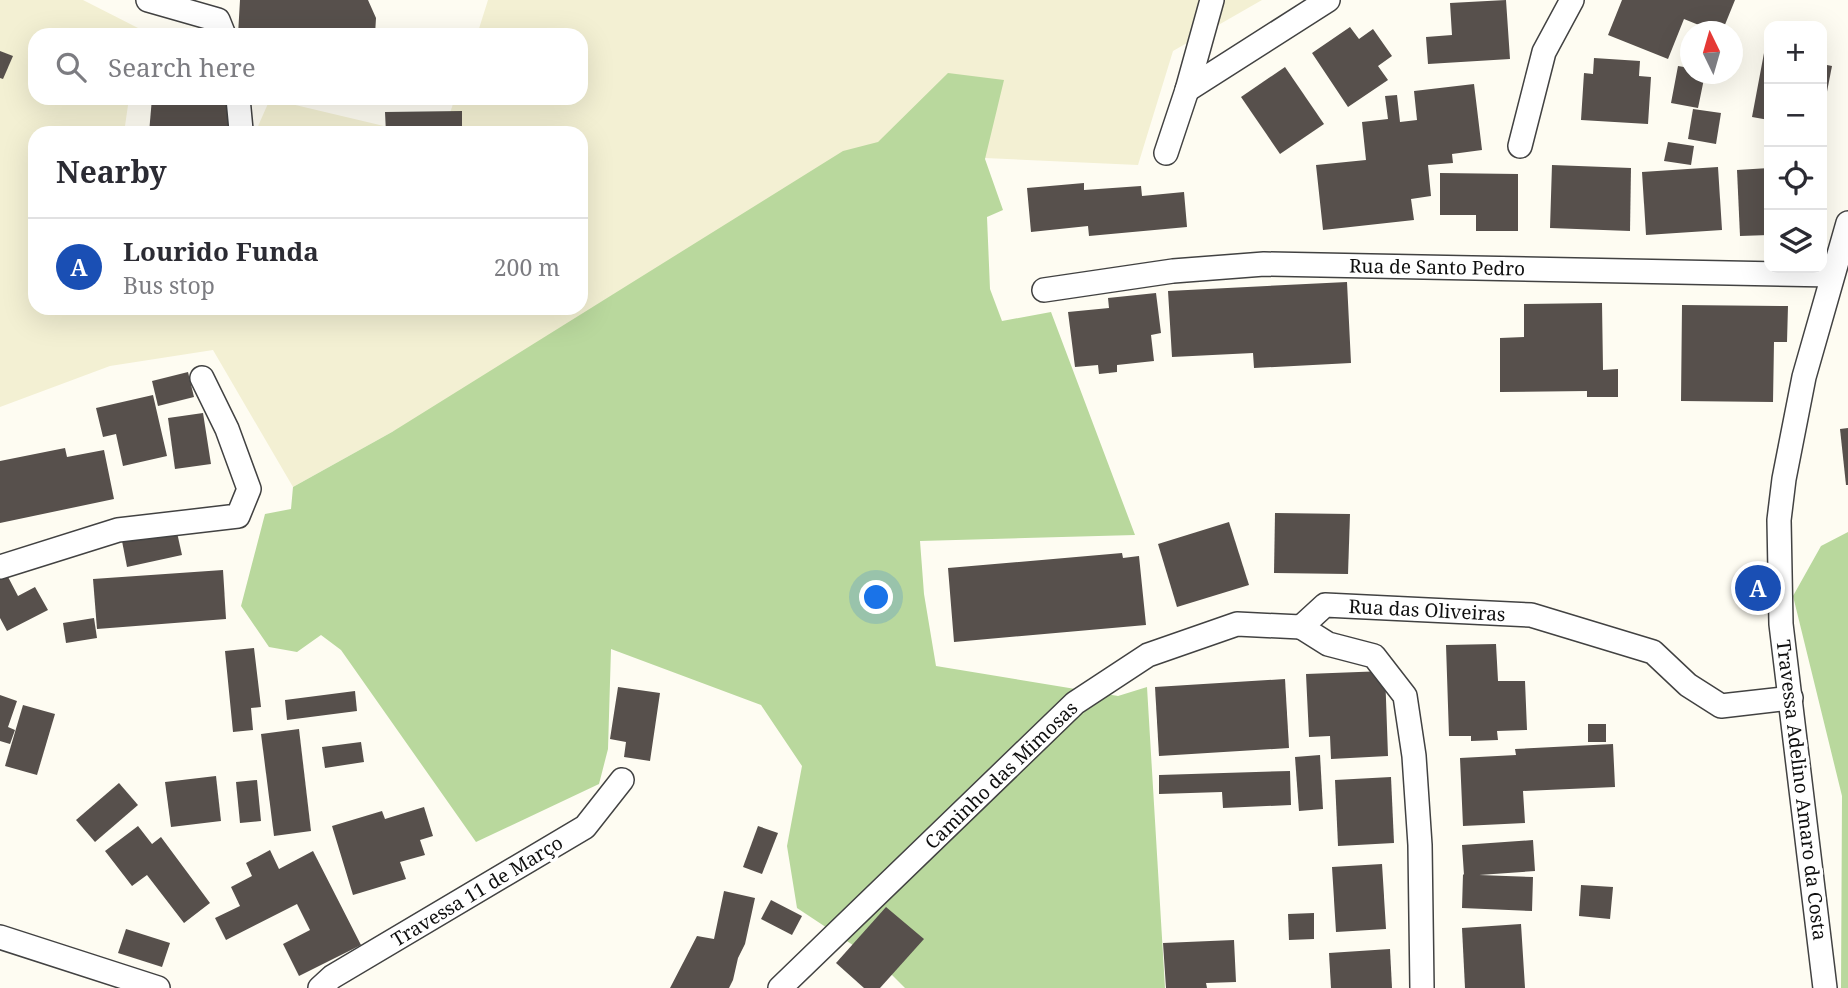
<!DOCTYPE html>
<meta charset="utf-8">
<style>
body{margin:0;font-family:"Noto Serif",serif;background:#f7f7f7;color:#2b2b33}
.controls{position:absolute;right:21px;top:21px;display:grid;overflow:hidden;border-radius:14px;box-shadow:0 7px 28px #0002}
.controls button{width:63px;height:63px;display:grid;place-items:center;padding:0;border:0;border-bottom:2px solid #e1e1e2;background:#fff;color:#2b2b33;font:35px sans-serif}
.compass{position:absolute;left:1680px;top:21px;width:63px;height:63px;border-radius:50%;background:#fff;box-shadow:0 7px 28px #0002;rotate:355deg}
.you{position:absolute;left:877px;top:598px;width:24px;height:24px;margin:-18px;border:5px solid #fff;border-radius:50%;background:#1a73e8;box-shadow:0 0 0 10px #1a73e833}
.badge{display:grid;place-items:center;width:46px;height:46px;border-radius:50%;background:#b45309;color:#fff;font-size:23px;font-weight:700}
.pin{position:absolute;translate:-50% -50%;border:4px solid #fff;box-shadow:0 2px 7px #0006}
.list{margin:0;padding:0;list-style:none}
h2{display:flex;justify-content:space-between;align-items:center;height:91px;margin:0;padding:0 28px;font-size:30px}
h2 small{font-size:23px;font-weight:400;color:#7c7c81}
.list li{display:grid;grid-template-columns:46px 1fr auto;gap:21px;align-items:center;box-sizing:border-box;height:98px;padding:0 28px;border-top:2px solid #e1e1e2}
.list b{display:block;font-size:26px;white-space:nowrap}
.list p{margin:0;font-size:23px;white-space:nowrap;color:#7c7c81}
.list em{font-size:23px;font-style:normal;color:#7c7c81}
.icon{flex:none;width:38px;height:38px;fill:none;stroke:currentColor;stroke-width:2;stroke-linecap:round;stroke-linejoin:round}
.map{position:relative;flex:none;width:1848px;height:988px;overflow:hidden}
.search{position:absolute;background:#fff;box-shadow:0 7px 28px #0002;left:28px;top:28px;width:560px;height:77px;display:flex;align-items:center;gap:18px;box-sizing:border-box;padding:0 24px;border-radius:21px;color:#7c7c81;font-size:26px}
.panel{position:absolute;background:#fff;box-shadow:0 7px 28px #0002;left:28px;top:126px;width:560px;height:189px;border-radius:21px}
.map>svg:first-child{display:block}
.farmland{fill:#f3f0d3}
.forest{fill:#b9d89d}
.building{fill:#57504c}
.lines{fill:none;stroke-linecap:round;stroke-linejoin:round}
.minor-casing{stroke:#424242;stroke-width:26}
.minor{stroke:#fff;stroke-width:23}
.labels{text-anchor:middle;stroke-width:7;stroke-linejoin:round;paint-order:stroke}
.street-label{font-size:19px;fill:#0f0f0f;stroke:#fff}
</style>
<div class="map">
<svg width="1848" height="988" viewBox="0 0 1848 988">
<rect width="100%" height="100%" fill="#fefcf2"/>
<!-- farmland -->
<path class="farmland" d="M0 0H83L140 29 139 35H35V98H129L124 133H35V308H581V133H255L270 99 384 126 450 113 455 98H581V35H477L488 0H1262L1173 51 1138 165 985 158 392 432 293 487 213 350 110 366 0 407Z"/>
<!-- forest -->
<g class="forest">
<path d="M948 73 1004 80 985 159 1003 210 987 217 990 289 1002 321 1051 312 1135 535 920 541 924 594 936 666 1118 696 1147 687 1165 988H905L880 963 797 908 787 846 802 766 761 705 611 649 608 749 599 784 476 842 341 650 321 635 297 652 269 647 241 606 265 514 291 509 293 487 392 432 843 151 878 142Z"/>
<path d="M1848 532V988H1841L1842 796 1793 596 1821 546Z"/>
</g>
<!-- building -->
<g class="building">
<path d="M240 0H368L376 18 375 35 332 34V35H238Z"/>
<path d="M1506 0 1510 59 1428 64 1426 37 1452 35 1450 3Z"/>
<path d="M1622 0H1735L1722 32H1716L1684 19 1668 59 1608 35Z"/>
<path d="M1350 27 1359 39 1373 29 1392 56 1378 66 1388 80 1348 107 1312 53Z"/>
<path d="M0 51 13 56 3 79 0 78Z"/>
<path d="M1764 53 1769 54V120L1752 117Z"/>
<path d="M1594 58 1640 61 1639 76 1651 77 1648 124 1581 120 1584 73 1593 74Z"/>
<path d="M1822 64 1832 66 1823 112H1822Z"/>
<path d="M1678 66 1690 68V74H1705L1698 108 1671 103Z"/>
<path d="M1285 67 1324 124 1280 154 1241 97Z"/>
<path d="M1474 84 1482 150 1452 154 1453 163 1428 165 1431 196 1411 199 1414 220 1323 230 1316 165 1366 160 1362 122 1388 119 1385 96 1397 95 1400 122 1417 120 1414 91Z"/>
<path d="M152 98H232L228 133H149Z"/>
<path d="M1693 109 1721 113 1716 144 1688 139Z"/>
<path d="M462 111V127L485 126V133H386L385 112Z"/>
<path d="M1668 142 1694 146 1691 165 1664 161Z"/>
<path d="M1552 165 1631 168 1630 231 1550 228Z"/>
<path d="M1718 167 1722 230 1646 235 1642 172Z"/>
<path d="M1769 168V235L1740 236 1737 170Z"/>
<path d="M1440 173 1518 174V231H1476V215H1440Z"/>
<path d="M1084 183V190L1141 186 1142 196 1184 192 1187 227 1089 236 1088 226 1031 232 1027 188Z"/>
<path d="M1347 282 1351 363 1254 368 1253 353 1172 357 1168 291Z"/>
<path d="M1156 293 1161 333 1151 335 1154 361 1117 365V372L1099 374 1098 365 1075 367 1068 312 1109 308 1108 298Z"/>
<path d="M1602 303 1603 370 1618 369V397H1587V391L1500 392V338L1524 337V304Z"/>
<path d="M1682 305 1788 306 1787 342H1774L1773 402 1681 401Z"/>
<path d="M188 372 194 397 158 406 152 381Z"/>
<path d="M153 395 167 456 123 466 116 434 103 437 96 408Z"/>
<path d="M203 413 211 464 175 469 168 418Z"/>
<path d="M1848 428V485H1846L1840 429Z"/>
<path d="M65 448 67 457 104 450 114 499 0 523V461Z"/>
<path d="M1275 513 1350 514 1348 574 1274 573Z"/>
<path d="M1229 522 1249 585 1177 607 1158 544Z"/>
<path d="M176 528 182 555 127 567 122 541Z"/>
<path d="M1122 553 1123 558 1139 556 1146 625 954 642 948 568Z"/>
<path d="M223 570 226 619 97 629 93 579Z"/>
<path d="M7 575 18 596 35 587 48 610 7 631 0 618V579Z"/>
<path d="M94 618 97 638 66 643 63 623Z"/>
<path d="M1496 644 1498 681H1525L1527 730 1497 731 1498 740 1471 741V736H1449L1446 645Z"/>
<path d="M254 648 261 707 251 708 253 730 233 732 225 651Z"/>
<path d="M1385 671 1388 756 1331 759 1330 736 1309 737 1306 674Z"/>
<path d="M1285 679 1289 748 1159 756 1155 687Z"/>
<path d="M618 687 660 693 650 761 624 757 626 742 610 739Z"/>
<path d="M355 691 357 711 287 720 285 700Z"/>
<path d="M0 695 17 701 8 727 15 730 10 744 0 741Z"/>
<path d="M23 705 55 714 37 775 5 766Z"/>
<rect x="1588" y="724" width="18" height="18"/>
<path d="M299 729 311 831 274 836 261 734Z"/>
<path d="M361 742 364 762 325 768 322 747Z"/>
<path d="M1613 744 1615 787 1523 791 1525 823 1463 826 1460 758 1516 755 1515 749Z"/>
<path d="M1320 755 1323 809 1299 811 1295 757Z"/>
<path d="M1290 771 1291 805 1223 808 1222 792 1159 794V775Z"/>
<path d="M216 776 221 821 171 827 165 782Z"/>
<path d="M1391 777 1394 843 1338 846 1335 780Z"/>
<path d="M257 780 261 821 240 823 236 782Z"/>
<path d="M119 783 138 805 95 842 76 820Z"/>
<path d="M424 807 433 836 420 840 425 855 400 862 406 879 353 895 332 826 382 811 385 819Z"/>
<path d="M138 826 152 844 161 837 210 903 184 923 147 875 132 886 105 851Z"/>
<path d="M758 826 778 833 762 874 743 867Z"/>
<path d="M1533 840 1535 871 1479 875 1533 877 1532 911 1462 908 1463 874 1464 875 1462 845Z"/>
<path d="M270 850 279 869 313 851 361 945 299 976 283 944 310 930 297 904 226 940 215 918 240 906 231 887 252 876 246 863Z"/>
<path d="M1382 864 1386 929 1336 932 1332 867Z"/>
<path d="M1581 885 1613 887 1610 919 1579 916Z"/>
<path d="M724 891 755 898 745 944 738 958 733 980 729 988H670L697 936 714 939Z"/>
<path d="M771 900 802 916 792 935 761 919Z"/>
<path d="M886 907 924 939 880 988H864L836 963Z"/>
<path d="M1314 913V939L1289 940 1288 914Z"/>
<path d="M1521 924 1525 988H1465L1462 928Z"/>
<path d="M126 929 170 943 162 967 118 953Z"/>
<path d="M1234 940 1236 982 1206 983 1207 988H1166L1163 943Z"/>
<path d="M1390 949 1392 988H1331L1329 953Z"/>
</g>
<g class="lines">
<!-- minor casing -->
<g class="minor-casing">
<g id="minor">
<path d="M148 0 218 20 224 35"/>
<path d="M1187 90 1328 0"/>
<path d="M238 98 241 130"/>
<path d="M1520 146 1544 52 1572 0"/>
<path d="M1166 153 1187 90 1212 0"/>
<path d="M1044 290 1173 271 1264 264 1832 275"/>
<path d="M0 567 118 530 238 516 249 489 227 429 202 378"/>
<path d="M0 937 158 988"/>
<path d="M320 988 332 977 585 827 622 780"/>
<path d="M780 988 1075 703 1148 655 1237 624 1301 627"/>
<path d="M1422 988 1420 845 1414 756 1405 696 1374 656 1328 644 1301 627 1325 605 1531 615 1653 652 1688 685 1721 706 1791 698"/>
<path d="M1825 988 1781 624 1779 520 1784 479 1804 377 1848 223"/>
</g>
</g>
<!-- minor -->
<use href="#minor" class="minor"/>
</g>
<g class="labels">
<!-- street labels -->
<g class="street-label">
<text transform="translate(1437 267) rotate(1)" y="7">Rua de Santo Pedro</text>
<text transform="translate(1427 610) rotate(3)" y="7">Rua das Oliveiras</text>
<text transform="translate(1001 775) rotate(-44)" y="7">Caminho das Mimosas</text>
<text transform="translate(1802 790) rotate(83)" y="7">Travessa Adelino Amaro da Costa</text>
<text transform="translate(477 891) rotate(-31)" y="7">Travessa 11 de Março</text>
</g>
</g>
</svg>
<div class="controls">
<button>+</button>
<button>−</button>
<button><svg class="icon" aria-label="locate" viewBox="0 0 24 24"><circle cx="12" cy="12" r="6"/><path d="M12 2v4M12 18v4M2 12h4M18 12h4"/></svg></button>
<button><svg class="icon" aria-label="layers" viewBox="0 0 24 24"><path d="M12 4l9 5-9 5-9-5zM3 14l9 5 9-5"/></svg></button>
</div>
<svg class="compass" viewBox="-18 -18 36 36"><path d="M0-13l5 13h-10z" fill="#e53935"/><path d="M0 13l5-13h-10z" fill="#7c7c81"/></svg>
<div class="you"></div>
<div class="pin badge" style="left:1758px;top:588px;background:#1a4fb4">A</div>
<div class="search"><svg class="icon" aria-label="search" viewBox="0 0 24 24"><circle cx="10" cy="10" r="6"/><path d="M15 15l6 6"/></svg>Search here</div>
<section class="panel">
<h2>Nearby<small></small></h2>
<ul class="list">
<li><span class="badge" style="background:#1a4fb4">A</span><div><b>Lourido Funda</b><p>Bus stop</p></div><em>200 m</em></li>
</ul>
</section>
</div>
